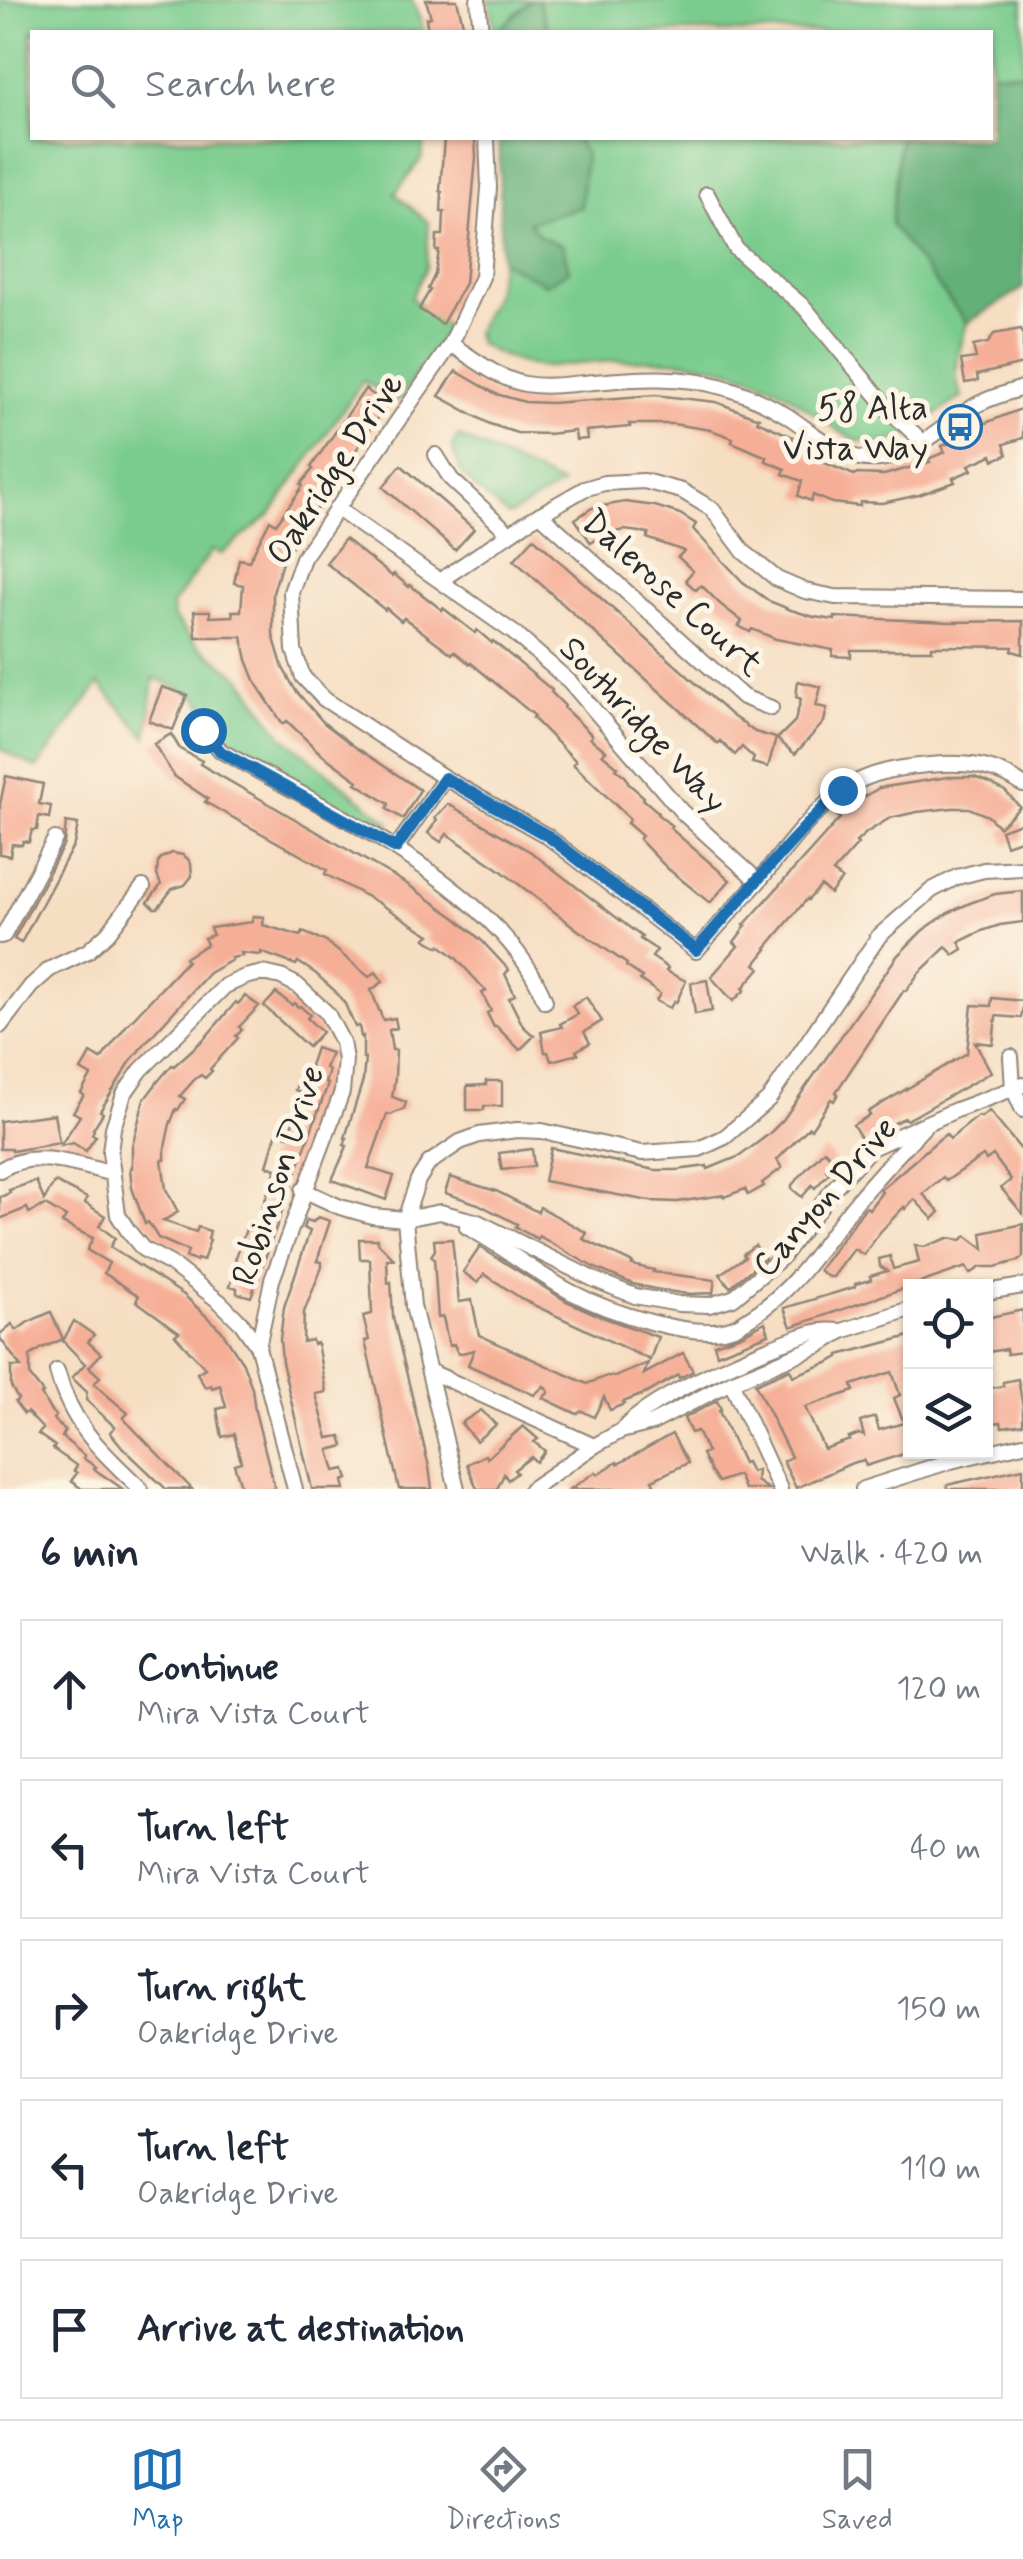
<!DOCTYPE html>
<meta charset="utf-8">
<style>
body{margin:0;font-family:Mynerve,sans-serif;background:#f2f2f3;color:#1f2937}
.controls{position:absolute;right:30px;bottom:30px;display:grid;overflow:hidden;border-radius:0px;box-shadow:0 2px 8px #0004}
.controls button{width:90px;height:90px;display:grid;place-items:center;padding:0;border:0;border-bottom:2px solid #e0e1e3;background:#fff;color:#1f2937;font:50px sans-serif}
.stop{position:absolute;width:30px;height:30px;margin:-22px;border:8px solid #1f6fb2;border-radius:50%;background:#fff}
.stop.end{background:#1f6fb2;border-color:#fff;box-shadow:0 2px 10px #0008}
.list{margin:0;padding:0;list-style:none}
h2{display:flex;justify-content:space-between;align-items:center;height:130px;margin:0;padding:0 40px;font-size:42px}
h2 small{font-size:32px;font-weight:400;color:#747a83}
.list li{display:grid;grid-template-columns:65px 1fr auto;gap:30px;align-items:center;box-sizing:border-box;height:140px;margin:0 20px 20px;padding:0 20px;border:2px solid #e0e1e3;border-radius:0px}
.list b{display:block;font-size:38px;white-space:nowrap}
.list p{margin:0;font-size:32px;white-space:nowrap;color:#747a83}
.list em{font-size:32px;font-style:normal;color:#747a83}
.icon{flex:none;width:55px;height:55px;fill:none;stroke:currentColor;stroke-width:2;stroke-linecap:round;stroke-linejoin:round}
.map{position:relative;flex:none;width:1023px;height:1489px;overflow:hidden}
.search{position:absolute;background:#fff;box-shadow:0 2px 8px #0004;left:30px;right:30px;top:30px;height:110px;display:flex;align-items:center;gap:25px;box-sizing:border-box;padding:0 35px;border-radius:0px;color:#747a83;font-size:38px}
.sheet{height:930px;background:#fff}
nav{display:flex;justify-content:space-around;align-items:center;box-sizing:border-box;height:140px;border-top:2px solid #e0e1e3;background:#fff;font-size:28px;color:#747a83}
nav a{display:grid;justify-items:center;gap:5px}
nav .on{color:#1f6fb2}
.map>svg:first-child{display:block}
.green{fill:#7acc8e;stroke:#527c5c;stroke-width:2.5}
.forest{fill:#63b079;stroke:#476e52;stroke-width:2.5}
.building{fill:#f6af97;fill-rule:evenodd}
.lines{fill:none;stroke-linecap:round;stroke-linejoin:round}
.minor-casing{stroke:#908477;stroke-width:18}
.minor{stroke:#fff;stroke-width:14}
.route{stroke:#1f6fb2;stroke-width:12}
.labels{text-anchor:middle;stroke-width:10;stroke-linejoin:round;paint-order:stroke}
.poi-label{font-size:35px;fill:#2b2b2b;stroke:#fcf5e5;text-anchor:end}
.street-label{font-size:35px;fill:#2b2b2b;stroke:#fcf5e5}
</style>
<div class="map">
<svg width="1023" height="1489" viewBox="0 0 1023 1489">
<rect width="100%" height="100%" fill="#fcf5e5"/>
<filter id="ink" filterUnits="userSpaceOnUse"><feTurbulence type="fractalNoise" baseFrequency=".01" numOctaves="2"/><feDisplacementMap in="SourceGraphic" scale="20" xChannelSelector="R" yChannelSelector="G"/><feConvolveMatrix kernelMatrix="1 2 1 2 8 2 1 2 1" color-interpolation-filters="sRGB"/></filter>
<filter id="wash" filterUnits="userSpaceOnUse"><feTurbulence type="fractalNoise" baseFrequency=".0048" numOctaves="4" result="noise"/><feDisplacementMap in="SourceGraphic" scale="40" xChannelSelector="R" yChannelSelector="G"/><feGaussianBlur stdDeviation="2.25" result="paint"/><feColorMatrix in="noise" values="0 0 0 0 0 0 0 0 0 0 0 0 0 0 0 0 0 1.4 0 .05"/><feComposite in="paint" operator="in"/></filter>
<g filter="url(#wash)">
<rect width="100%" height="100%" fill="#f6dec3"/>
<!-- green -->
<g class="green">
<path d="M0 0H412L422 24 423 32H32V138H425L421 159 395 194 429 223 426 268 411 298 448 328 398 401 363 381 270 515 221 554 212 550 172 605 173 617 196 644 242 679 282 736 390 823 379 834 235 748 220 722 207 711 195 695 154 678 147 737 99 684 37 768 0 749Z"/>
<path d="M489 0H531L496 32Z"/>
<path d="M538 0H1023V82L1021 73 991 72 990 32H549Z"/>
<path d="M575 138H900L891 225 967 323C961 346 949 375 963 397 932 412 907 447 869 443 841 440 804 402 777 388 699 349 628 359 545 367 519 365 500 356 478 343L476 332 495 293 501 261 546 284 563 246 540 236 528 222 550 215 585 154Z"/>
<path d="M458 436 562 485 508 516 477 490 461 472 452 447Z"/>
</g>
<!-- forest -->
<g class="forest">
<path d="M531 0H538L549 32H496Z"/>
<path d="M991 72 1022 73 1023 82V288L967 323 891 225 900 138H990Z"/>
<path d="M499 138H575L585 154 581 207 529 222 540 236 563 246 569 271 546 284 501 261Z"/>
</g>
<g id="blocks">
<!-- building -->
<g class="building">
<path d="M426 0H457L465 32H428L426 18 431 17Z"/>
<path d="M444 138H475L476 157 465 283 442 324 419 309 430 290 428 289 435 274 439 251H436L437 235H443L444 212H441L442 192 440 191Z"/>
<path d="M1021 329 1023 334V364L977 375 978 381 965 383 961 360 976 358 973 346 988 343 994 334Z"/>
<path d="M456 371 496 394 525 402 552 403 655 395 716 402 759 418 757 421 793 437 791 444 810 451 808 456 854 475 855 474 884 475 930 462 928 459 945 452 942 446 962 438 961 435 979 428 978 426 1023 408V438L1004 444 1007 455 994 460 992 455 969 465 972 470 953 478 955 482 919 495 882 503 860 502V506L832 503 813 495 811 501 798 496 802 481 783 474 785 469 766 461 767 457 732 442 733 438 711 430 673 424H629L630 427 586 431 587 439 576 440 575 431 548 434 517 433 490 424 439 396Z"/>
<path d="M365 389 387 404 283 559 273 593V635L283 668 296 691 324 723 354 746 420 790 403 819 387 809 389 804 356 783 358 781 320 753 287 721 283 724 257 685 247 660 242 637H196L194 611H210V617L233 616 232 611H241L243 585 234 583 239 559 249 561 270 520 276 524 303 486 301 484 313 469 311 467Z"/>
<path d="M401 465 474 529 455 550 383 487Z"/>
<path d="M625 502 655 506 680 514 696 524 693 529 743 582 769 601 791 610 814 617 835 620V617L951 622 1023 621V654L1012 651 1013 647 944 646H932V650H851V657L832 656 833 650 776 639 752 629 750 632 739 626 742 621 720 604 701 585 696 590 687 582 686 579 693 571 678 557 684 551 647 538 649 533 624 530 605 534 591 543 575 519 592 508Z"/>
<path d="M534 538 731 715 755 732 776 738 768 767 752 763 754 758 742 747 735 755 720 741 718 744 514 560Z"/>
<path d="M345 539 392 576 394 574 409 587 410 585 442 610 443 608 475 633 477 630 492 643 493 641 552 690 551 692 565 706 564 708 592 735 590 738 606 751 602 754 618 767 616 769 626 777 629 784 644 797 643 799 658 812 657 814 672 826 670 828 730 880 710 903 667 868 639 839 642 836 627 823 630 819 573 764 576 761 533 718 535 716 471 663 470 664 454 651 452 654 404 618 401 621 386 608 385 610 326 563Z"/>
<path d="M798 681 821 687 816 706 827 708 824 722 795 754 777 739 795 721 801 699 796 697Z"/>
<path d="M162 687 187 695 173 730 149 721Z"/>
<path d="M171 734 180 749 202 761 200 764 407 884 456 918 482 941 509 970 505 974 515 995 509 998 523 1026 534 1036 520 1050 496 1026 494 1027 487 1013 491 1011 482 993 486 991 456 958 440 945 439 947 425 939 430 935 377 902 325 874 327 870 205 802 208 799 174 776 154 744Z"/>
<path d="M6 776 43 784 39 804 51 806 49 818 39 816 37 830H32L29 842 23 841 22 845 12 844 10 856 0 854V804Z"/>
<path d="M948 777H974L990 783 1005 791 1020 807 999 827 988 816 969 808H952L917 812 890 818 866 833 856 842 858 844 833 872 842 879 830 894 821 886 808 900 807 899 766 948 767 949 755 964 760 968 743 988 745 990 733 1001 711 977 738 946 734 942 746 926 744 925 840 818 838 816 851 805 879 788Z"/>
<path d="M448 804 531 852 642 937 640 939 657 950 652 957 668 968 666 971 686 981 676 1003 674 1001 670 1008 656 1001 660 994 640 980 642 977 626 966 627 964 578 930 499 869 447 834 441 842 428 833 437 820 435 818Z"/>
<path d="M66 822 78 824 74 844 21 943 14 939 64 844Z"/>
<path d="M1023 822V839L1006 845 1001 830Z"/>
<path d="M172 853 183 855 188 859 191 864 192 876 185 885 172 889 158 908H154L148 902 161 885 157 875 158 863 161 858Z"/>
<path d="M1023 891V922L1000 925 982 931 959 942 963 949 954 955 946 947 919 973 906 991 904 990 836 1092 838 1094 834 1101 831 1099 811 1129 809 1127 777 1160 782 1168 762 1183 764 1186 748 1195 745 1189 724 1197 723 1195 677 1202 649 1201 544 1181 551 1148 655 1170H677L707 1166 708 1169 740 1156 769 1134 783 1120 897 956 922 931 948 913 970 903 995 894Z"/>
<path d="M253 916 264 917 263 925 301 936 303 932 327 942 369 977 376 972 383 982 371 990 383 1020 395 1018 397 1028 389 1030 392 1050H396L395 1078 392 1097 406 1102 404 1109 390 1115 387 1114 368 1168 394 1176 386 1200 332 1180 347 1146 344 1145 347 1138H345L363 1080 365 1058H363V1036L361 1037 359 1026 355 1027 345 1004 335 991 315 973 298 962 296 965 261 952V955L241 953 242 956 231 958 232 960 209 973 147 1041 132 1059 100 1111 103 1113 93 1129 94 1130 92 1134 96 1136 86 1151 73 1143 60 1146 80 1116 73 1112 84 1095 81 1093 91 1076 81 1070 91 1053 101 1059 126 1026 187 961 185 958 207 944 204 938 213 935 210 928 252 922Z"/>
<path d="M707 980 712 1011 695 1014 691 983Z"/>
<path d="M276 993 292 1005 294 1003 298 1007 300 1006 310 1015 307 1018 322 1032 308 1047 264 1006Z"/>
<path d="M245 996 259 1006 239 1027 242 1030 236 1036 238 1038 210 1069 212 1071 205 1078 201 1075 195 1079 180 1096 185 1099 178 1110 176 1109 170 1124 165 1147V1160H162L166 1189 178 1212 163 1221 196 1232 198 1227 210 1231 208 1239 210 1240 203 1261 197 1259 196 1261 186 1258 188 1251 158 1238 148 1222 145 1224 132 1188 130 1168H132V1146L144 1100 159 1080 172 1065 174 1066 204 1039 236 1002 238 1004Z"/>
<path d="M586 997 602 1021 584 1032 590 1043 576 1051 578 1054 551 1061 548 1052H545L541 1032 562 1027 560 1024 578 1014 572 1006Z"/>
<path d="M992 998 1023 1001V1007L1021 1018 996 1016 993 1044 975 1042 991 1072 918 1114 907 1120 905 1118 900 1120 863 1141 853 1125 870 1115 868 1112 967 1053 972 1005 991 1006Z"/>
<path d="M316 1048 331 1053 325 1068 329 1070 325 1083 328 1084 251 1297 237 1293V1288L230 1286 238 1261 235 1260 246 1229 254 1232 276 1169 267 1166 272 1148 277 1132 288 1136 303 1093 295 1090 304 1068 309 1069Z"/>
<path d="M486 1081H502V1106H484V1110H467V1086L486 1085Z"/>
<path d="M989 1111 1023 1152V1214L1001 1188 1011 1180 1009 1177 993 1155 986 1160 983 1156 946 1181 943 1177 923 1194 940 1212 933 1219 914 1199 905 1209 904 1207 880 1232 864 1255 854 1249 833 1277H828L819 1270 864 1209 866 1207 869 1209 882 1192 880 1190 938 1140 946 1134 950 1139 978 1116 981 1117Z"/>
<path d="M54 1114 59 1143 12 1151 11 1149H0V1121Z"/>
<path d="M532 1149 534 1166 502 1170 499 1153Z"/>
<path d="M824 1150 835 1160 826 1170 829 1173 815 1188 812 1185 802 1197 792 1189V1185Z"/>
<path d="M450 1177 496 1191 538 1212 540 1207 587 1233 583 1239 633 1263 632 1265 654 1270 653 1272 715 1280 713 1293 687 1294 655 1289 633 1284 593 1267 539 1236 538 1239 515 1227 517 1224 478 1204 445 1193Z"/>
<path d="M36 1181 44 1200 55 1182 87 1198 85 1203 105 1216 99 1226 115 1238 110 1247 184 1295 222 1331 243 1363 252 1388 255 1411 275 1489H242L234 1464 241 1462 234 1434 222 1437 220 1426 217 1409 226 1407 220 1385 212 1388 211 1385 205 1387 197 1373 205 1368 175 1335 179 1332 136 1301 139 1296 104 1273 109 1263 87 1250 93 1238 62 1223 66 1217 45 1205 29 1213 27 1208 0 1219V1197L10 1193 9 1190Z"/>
<path d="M318 1217 330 1221 317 1261 322 1262V1267L304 1312 303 1342 312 1340 313 1344 317 1343 326 1392 316 1394 328 1438 341 1436 344 1446 329 1450 335 1471 345 1469 348 1479 343 1481 345 1489H312L282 1362 280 1339 284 1307 310 1231 303 1228 306 1220 313 1222Z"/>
<path d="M1023 1224V1257L1018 1261 995 1267H981L970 1274 966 1267 791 1327 784 1308 855 1287V1284L871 1280 870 1276 887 1271 880 1266 879 1259 890 1256 893 1269 919 1262 915 1245 924 1247 948 1238 961 1240 967 1236 984 1249 982 1233Z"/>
<path d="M359 1239H377L378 1243 394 1259H387L388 1283 391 1282 393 1317 429 1467 432 1489H399L365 1341 369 1340 363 1316 372 1314 370 1259H360Z"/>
<path d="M452 1239 459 1302 472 1300 479 1335 587 1384 607 1376 615 1377 648 1363 644 1374 683 1353 693 1371 679 1378 678 1375 649 1392 623 1402 624 1404 610 1410 604 1397 594 1417 582 1411 577 1414 543 1398 549 1392 544 1386 534 1395 468 1365 474 1350 458 1354 454 1344 449 1346 443 1317 438 1318 434 1259 431 1256 435 1250 434 1240Z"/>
<path d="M755 1245 765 1258 730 1287 720 1274 745 1257 743 1254Z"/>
<path d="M480 1247 566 1301 602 1317 658 1337 650 1360 525 1301 484 1274 478 1283 463 1272Z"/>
<path d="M1023 1310V1352L1007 1354 1006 1349 988 1352 986 1318Z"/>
<path d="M51 1312 63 1339 42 1348 30 1356V1376L43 1393 41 1394 50 1410 56 1416 53 1419 65 1431 62 1437 85 1456 83 1458 96 1467 94 1469 123 1489H82L71 1481 77 1473 74 1471 77 1466 53 1449 55 1446 38 1434 43 1429 27 1412 24 1414 15 1402 18 1399 11 1387V1367H21L0 1338V1334L12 1324 17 1330 28 1322Z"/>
<path d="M74 1321 94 1335 88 1342 101 1354 89 1367 100 1377 94 1384 128 1413 123 1418 192 1489H166L123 1448 110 1432 115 1427 86 1400 87 1392 72 1378 85 1364 63 1341Z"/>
<path d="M765 1322 769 1334 717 1354 714 1344 741 1335Z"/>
<path d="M910 1336V1452L866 1466 864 1460 852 1463 796 1488 783 1461 791 1457 755 1384 790 1369 793 1376 830 1362 839 1357V1355ZM892 1372 900 1395 894 1398 904 1423 879 1430 875 1417 860 1422 864 1436 859 1434 849 1438 850 1440 824 1449 805 1407 854 1391 852 1385Z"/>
<path d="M1018 1379 1023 1407V1424L1002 1427 1001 1422 989 1424 986 1410V1389L1003 1386V1382Z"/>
<path d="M717 1401 721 1409 719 1411 743 1463 746 1462 751 1472 757 1470 756 1481 768 1489H744L738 1475 718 1482 711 1472 702 1454 707 1452 697 1431 691 1433 684 1418Z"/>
<path d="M481 1410 496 1425 476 1441 461 1423Z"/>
<path d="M523 1426 538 1439 534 1442 545 1451 536 1462 531 1457 514 1470 517 1473 508 1480 504 1474 497 1489H477L467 1464 485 1455 487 1458Z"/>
<path d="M672 1434 688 1463 652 1480 654 1484 646 1489H570L596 1472 598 1474 617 1462 618 1464Z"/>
<path d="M1023 1468V1489H948L947 1485Z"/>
</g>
</g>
</g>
<g filter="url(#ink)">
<use href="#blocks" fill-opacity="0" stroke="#908477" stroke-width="2.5"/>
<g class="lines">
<!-- minor casing -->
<g class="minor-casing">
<g id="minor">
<path d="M478 0 481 32"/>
<path d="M487 138 489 188 482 277 451 344 303 558 291 592 294 650 303 677 324 699 445 778 547 836 696 951C716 928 737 905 758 882 784 851 808 816 841 792 868 770 909 766 943 764 972 763 999 767 1023 785"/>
<path d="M707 194 736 249 804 307 890 411 923 442"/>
<path d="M451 344C474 359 498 379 525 384 547 388 571 384 594 382 637 378 680 375 723 387 745 393 766 403 786 415 816 434 842 463 880 459 917 455 943 425 973 407 988 398 1006 393 1023 388"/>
<path d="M436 455 451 479 509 533"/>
<path d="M336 508 514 633 570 682 682 812 758 881"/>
<path d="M540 514 743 697 771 708"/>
<path d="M441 580 525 523 584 489 604 483 644 481 682 491 712 509 744 552 777 579 805 591 835 597 1023 599"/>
<path d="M203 730 221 751C322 807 503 888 545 1001"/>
<path d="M396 848 445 778"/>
<path d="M0 936 4 935 55 839"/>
<path d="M0 1026 31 986 50 969 88 951 108 933 143 887"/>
<path d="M1011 1057 1013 1088 1023 1110"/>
<path d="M0 1170C33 1148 78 1165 113 1174"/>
<path d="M303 1190 340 1207 372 1216 405 1219 440 1212 478 1222 595 1280 635 1296 679 1304 709 1305 733 1298 781 1258 834 1188 871 1148 956 1110 1023 1085"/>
<path d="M467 1227C503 1246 535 1273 571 1292 607 1311 695 1342 734 1327 742 1324 752 1316 760 1311 802 1281 824 1241 856 1202 877 1176 900 1152 923 1128"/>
<path d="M986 1292 1023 1286"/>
<path d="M258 1347 272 1280 342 1092 345 1060 342 1042 327 1013 297 985 281 977 263 973 245 977 225 986 141 1070 124 1094 113 1128 110 1152 118 1215 129 1232 143 1249 171 1264 220 1302 242 1324 258 1347 295 1489"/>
<path d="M57 1371C71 1425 101 1451 141 1489"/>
<path d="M429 1371 594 1446"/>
<path d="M731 1382 780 1489"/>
<path d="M623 1429C653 1395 766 1347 811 1333 821 1330 832 1330 842 1331"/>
<path d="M457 1489 413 1306 405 1219 418 1180 429 1163 460 1142 479 1135 517 1130 542 1131 642 1153 699 1149 725 1137 769 1099 879 936 932 890 957 877 984 870 1023 868"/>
<path d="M531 1489 594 1446 621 1431 652 1423 731 1382 818 1346 842 1331 910 1309"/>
<path d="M863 1489 951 1461 1023 1444"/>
</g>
</g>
<!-- minor -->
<use href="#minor" class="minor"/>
</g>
</g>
<g class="lines" filter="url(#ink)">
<!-- route -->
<path class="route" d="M203 730 221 752 396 848 445 778 548 836 696 950C744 897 789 840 842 790"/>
</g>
<!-- icons -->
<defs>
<g id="bus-ring" transform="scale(2.25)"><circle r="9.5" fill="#fcf5e5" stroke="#1f6fb2" stroke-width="1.5"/><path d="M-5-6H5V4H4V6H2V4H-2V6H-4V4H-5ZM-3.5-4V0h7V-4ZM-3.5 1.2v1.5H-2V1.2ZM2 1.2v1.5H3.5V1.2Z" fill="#1f6fb2"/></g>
</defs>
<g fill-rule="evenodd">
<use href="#bus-ring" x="960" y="427"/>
</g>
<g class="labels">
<!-- poi labels -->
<g class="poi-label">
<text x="928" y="419">58 Alta<tspan x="928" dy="40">Vista Way</tspan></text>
</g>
<!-- street labels -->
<g class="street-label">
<text transform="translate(334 468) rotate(-57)" y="12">Oakridge Drive</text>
<text transform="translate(673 592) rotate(42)" y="12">Dalerose Court</text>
<text transform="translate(644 724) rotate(47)" y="12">Southridge Way</text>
<text transform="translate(277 1175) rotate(-72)" y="12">Robinson Drive</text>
<text transform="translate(824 1196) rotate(-49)" y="12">Canyon Drive</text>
</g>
</g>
</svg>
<div class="controls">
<button><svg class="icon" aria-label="locate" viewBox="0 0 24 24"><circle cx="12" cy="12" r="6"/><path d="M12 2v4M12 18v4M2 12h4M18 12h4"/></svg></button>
<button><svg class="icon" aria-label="layers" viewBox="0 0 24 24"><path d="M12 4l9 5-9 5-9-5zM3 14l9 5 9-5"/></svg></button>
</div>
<div class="stop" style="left:203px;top:730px"></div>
<div class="stop end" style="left:842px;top:790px"></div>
<div class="search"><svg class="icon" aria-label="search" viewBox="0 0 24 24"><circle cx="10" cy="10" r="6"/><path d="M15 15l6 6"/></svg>Search here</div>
</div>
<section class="sheet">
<h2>6 min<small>Walk · 420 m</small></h2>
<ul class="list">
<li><svg class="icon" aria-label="ahead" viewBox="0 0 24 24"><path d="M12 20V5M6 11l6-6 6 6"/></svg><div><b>Continue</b><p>Mira Vista Court</p></div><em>120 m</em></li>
<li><svg class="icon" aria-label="left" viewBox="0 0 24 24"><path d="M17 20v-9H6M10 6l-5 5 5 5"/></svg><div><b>Turn left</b><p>Mira Vista Court</p></div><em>40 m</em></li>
<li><svg class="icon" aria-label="right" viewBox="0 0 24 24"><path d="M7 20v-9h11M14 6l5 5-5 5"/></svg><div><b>Turn right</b><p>Oakridge Drive</p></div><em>150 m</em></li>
<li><svg class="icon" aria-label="left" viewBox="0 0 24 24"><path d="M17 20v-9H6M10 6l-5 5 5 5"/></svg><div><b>Turn left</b><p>Oakridge Drive</p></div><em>110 m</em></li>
<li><svg class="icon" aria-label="arrive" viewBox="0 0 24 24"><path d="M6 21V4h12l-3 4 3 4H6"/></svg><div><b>Arrive at destination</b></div></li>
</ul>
</section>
<nav>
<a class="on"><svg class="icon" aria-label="map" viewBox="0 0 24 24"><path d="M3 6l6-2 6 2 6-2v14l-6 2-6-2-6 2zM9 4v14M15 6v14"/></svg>Map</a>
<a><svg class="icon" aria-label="directions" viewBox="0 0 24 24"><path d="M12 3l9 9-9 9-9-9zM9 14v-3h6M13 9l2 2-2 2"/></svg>Directions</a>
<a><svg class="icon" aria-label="saved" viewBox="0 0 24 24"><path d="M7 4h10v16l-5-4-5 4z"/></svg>Saved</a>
</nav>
